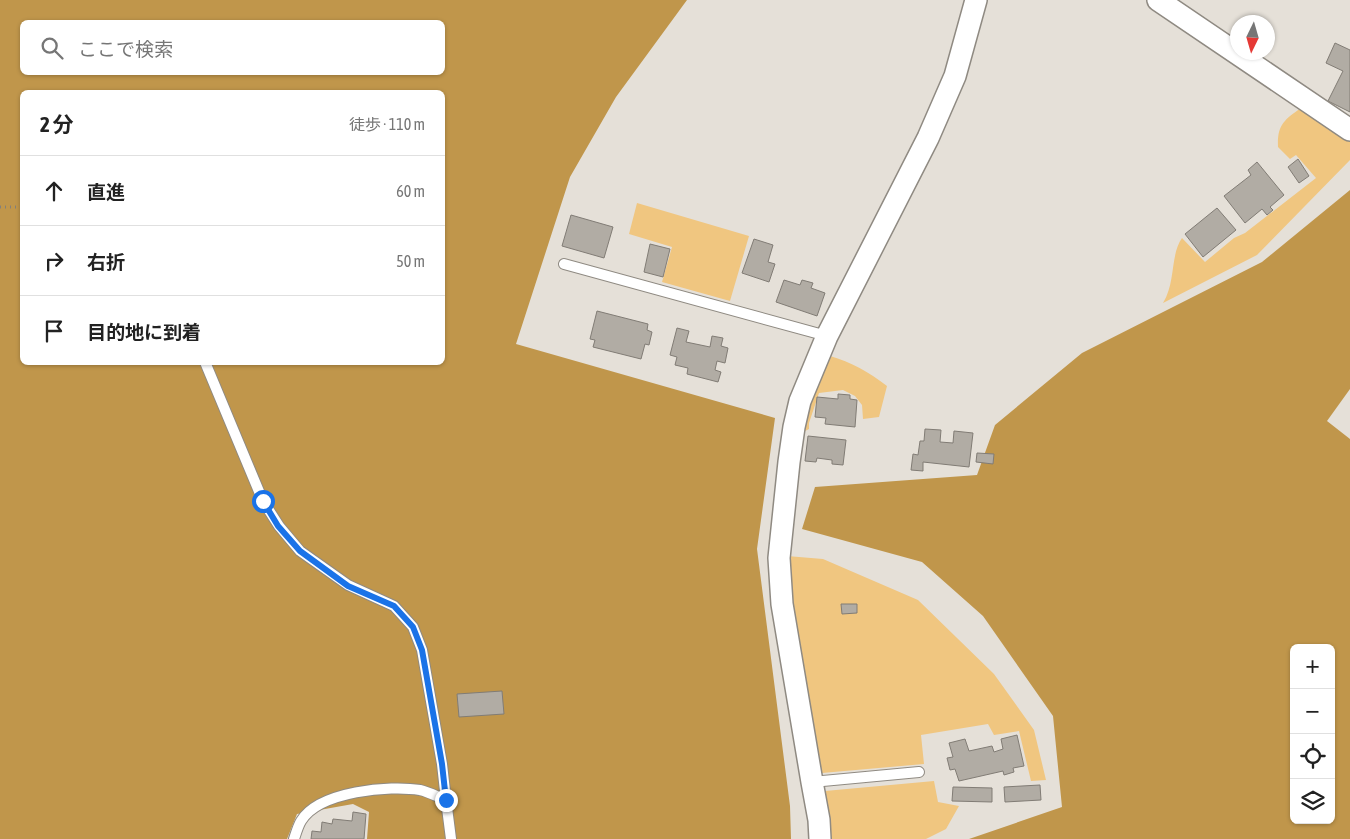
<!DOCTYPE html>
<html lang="ja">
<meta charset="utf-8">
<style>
body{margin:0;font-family:"Asap Condensed","Noto Sans JP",sans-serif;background:#f6f6f6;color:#222}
.controls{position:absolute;right:15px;bottom:15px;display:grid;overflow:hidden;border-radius:8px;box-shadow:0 1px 4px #0004}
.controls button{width:45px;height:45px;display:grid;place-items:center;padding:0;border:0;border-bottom:1px solid #e0e0e0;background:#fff;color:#222;font:25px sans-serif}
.compass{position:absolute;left:1230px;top:15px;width:45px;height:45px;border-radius:50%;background:#fff;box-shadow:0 1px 4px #0004;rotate:185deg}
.stop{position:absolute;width:15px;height:15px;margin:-11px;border:4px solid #1a73e8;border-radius:50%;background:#fff}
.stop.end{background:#1a73e8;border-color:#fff;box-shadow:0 1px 5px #0008}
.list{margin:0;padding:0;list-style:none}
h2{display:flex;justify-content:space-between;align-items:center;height:65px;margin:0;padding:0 20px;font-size:21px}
h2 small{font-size:16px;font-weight:400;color:#767676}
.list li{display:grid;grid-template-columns:32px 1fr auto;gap:15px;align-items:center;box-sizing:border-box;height:70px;padding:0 20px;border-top:1px solid #e0e0e0}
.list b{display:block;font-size:19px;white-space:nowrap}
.list em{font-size:16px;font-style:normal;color:#767676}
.icon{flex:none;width:28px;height:28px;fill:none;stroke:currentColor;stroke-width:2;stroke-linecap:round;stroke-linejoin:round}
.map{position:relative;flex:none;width:1350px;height:839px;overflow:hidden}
.search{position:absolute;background:#fff;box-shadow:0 1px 4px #0004;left:20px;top:20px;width:425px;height:55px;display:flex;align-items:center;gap:12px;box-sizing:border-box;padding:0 18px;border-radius:8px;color:#767676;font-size:19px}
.panel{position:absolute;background:#fff;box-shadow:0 1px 4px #0004;left:20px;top:90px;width:425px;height:275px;border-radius:8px}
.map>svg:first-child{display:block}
.green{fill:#f0c680}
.forest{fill:#c0964b;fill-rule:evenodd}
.building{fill:#b1aca4;stroke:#817c75}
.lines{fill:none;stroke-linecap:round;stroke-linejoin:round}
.lane-casing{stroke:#8f8a82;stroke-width:12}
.street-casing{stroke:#8f8a82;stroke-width:24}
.path{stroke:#83807a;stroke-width:3;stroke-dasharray:1 4;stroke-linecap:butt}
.lane{stroke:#fff;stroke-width:10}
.street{stroke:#fff;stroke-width:21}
.route{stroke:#1a73e8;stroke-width:6}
</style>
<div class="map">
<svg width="1350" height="839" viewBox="0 0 1350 839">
<rect width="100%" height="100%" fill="#e5e0d8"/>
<!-- green -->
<g class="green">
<path d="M1301 108 1350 140V160L1257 255 1163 303C1176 282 1170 255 1182 238L1205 262 1234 238 1245 233 1316 178 1296 155 1290 159 1278 147C1277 125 1284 120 1301 108Z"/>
<path d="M637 203 749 236 730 301 662 282 672 247 629 234Z"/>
<path d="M830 356C851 362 869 372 887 386L879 417 863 419 862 405 855 396 843 390 819 393 809 423V429L803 432 815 387Z"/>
<path d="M787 556 823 559 918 600 994 674 1034 730 1046 780 1031 781 1019 731 994 735 988 724 921 735 924 764 822 773 798 652Z"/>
<path d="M934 781 938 802 959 806 946 829 926 839H831L825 791Z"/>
</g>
<!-- forest -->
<g class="forest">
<path d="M0 0H687L616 97 570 177 516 344 775 418 757 549 790 806 791 839H367L369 812 353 804 297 814 287 839H0ZM22 22H442V72H22ZM22 92H442V362H22Z"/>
<path d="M1350 190V389L1327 421 1350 439V839H969L1062 807 1053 716 983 616 922 562 802 529 815 487 977 475 995 425 1082 353 1262 262ZM1294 648H1331V820H1294Z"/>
</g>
<!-- building -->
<g class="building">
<path d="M1335 43 1350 50V112L1328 101 1343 71 1326 63Z"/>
<path d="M1298 159 1309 176 1299 183 1288 167Z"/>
<path d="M1257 162 1284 195 1270 207 1273 210 1267 215 1262 209 1245 223 1224 196 1251 175 1248 170Z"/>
<path d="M1217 208 1236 230 1203 257 1185 234Z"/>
<path d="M571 215 613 227 604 258 562 246Z"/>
<path d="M754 239 773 245 768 262 775 264 769 282 742 273Z"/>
<path d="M650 244 670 249 663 277 644 272Z"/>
<path d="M784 280 800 285 802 280 813 283 811 288 825 293 817 316 776 302Z"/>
<path d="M597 311 648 324 647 330 652 332 649 345 645 344 641 359 593 347 595 340 590 339Z"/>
<path d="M677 328 689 331 686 342 710 347 712 336 723 338 721 346 728 348 725 363 717 361 715 370 721 372 718 382 687 374 688 368 675 365 677 357 670 355Z"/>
<path d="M838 394 850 395V399L857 400 855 427 825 424 826 418 815 417 817 397 838 399Z"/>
<path d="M925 429 941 430 940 442 953 443 954 431 973 433 969 467 923 462V471L911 470 913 454 918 455 920 441H924Z"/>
<path d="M808 436 846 440 843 465 832 464V460L817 458 816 462 805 461Z"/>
<path d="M977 453 994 454 993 464 976 462Z"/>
<path d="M841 604H857V613L842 614Z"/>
<path d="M502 691 504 714 459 717 457 694Z"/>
<path d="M1017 735 1024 766 1013 768 1014 772 1004 775 1003 771 959 781 955 769 950 770 947 758 953 757 949 743 965 739 969 751 992 746 994 752 1003 749 1001 739Z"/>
<path d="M1040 785 1041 800 1005 802 1004 787Z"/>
<path d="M953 787 992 788V802L952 801Z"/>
<path d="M353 812 366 814 364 839H311L312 831 321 832 322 822 332 824 333 819 352 821Z"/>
</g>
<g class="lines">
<!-- lane casing -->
<g class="lane-casing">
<g id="lane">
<path d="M564 264 827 336"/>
<path d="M205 362 263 501 279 526 300 551 348 585 394 606 413 627 422 650 442 764 446 800"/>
<path d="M812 782 919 772"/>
<path d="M294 839C296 833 298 826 301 821 319 791 390 785 420 790 429 792 438 797 446 800L451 839"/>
</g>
</g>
<!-- street casing -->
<g class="street-casing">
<g id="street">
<path d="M1158 0 1350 130"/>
<path d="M820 839 819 820 812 782 782 604 779 558 789 462 794 427 800 401 827 336 928 138 955 76 976 0"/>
</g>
</g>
<!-- path -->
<path class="path" d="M0 207H22"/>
<!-- lane -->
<use href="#lane" class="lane"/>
<!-- street -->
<use href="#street" class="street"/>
</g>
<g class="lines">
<!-- route -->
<path class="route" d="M263 501 278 526 300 551 348 586 394 606 413 627 422 650 442 764 446 800"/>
</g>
</svg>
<div class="controls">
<button>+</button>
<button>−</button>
<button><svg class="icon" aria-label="locate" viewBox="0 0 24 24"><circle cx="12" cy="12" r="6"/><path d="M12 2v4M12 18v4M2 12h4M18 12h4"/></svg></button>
<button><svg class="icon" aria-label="layers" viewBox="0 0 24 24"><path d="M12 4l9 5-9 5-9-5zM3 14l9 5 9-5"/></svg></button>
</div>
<svg class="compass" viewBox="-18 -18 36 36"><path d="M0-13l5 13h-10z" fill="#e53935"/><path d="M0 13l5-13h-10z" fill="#767676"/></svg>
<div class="stop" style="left:263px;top:501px"></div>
<div class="stop end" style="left:446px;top:800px"></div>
<div class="search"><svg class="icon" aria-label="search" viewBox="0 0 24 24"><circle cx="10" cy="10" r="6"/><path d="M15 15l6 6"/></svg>ここで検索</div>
<section class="panel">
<h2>2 分<small>徒歩 · 110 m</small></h2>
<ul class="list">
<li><svg class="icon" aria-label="ahead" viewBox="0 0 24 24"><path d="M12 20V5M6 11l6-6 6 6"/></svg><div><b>直進</b></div><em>60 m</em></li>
<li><svg class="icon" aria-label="right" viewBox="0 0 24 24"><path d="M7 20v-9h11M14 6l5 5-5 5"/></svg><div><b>右折</b></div><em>50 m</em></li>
<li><svg class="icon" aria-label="arrive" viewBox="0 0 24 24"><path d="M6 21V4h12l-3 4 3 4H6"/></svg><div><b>目的地に到着</b></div></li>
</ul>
</section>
</div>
